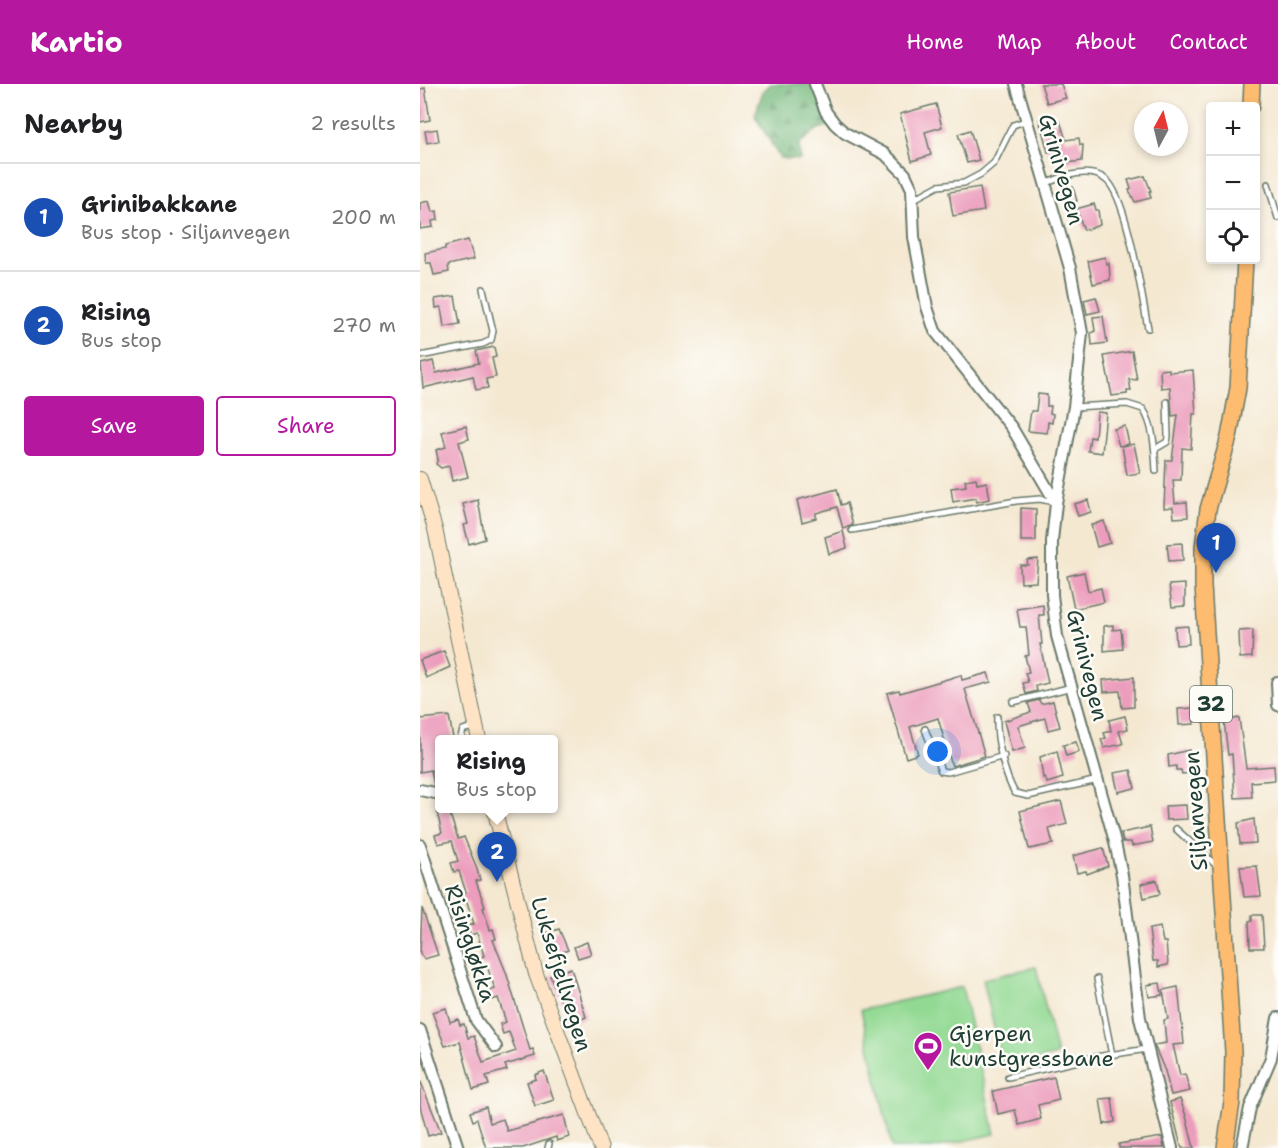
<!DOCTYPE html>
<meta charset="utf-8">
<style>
body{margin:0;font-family:"Shantell Sans",sans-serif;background:#f2f2f2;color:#202124}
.controls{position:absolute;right:18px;top:18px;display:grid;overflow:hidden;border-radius:6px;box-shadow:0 3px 9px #0003}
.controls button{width:54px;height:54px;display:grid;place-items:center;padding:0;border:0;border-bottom:2px solid #e0e0e0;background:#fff;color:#202124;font:30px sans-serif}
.compass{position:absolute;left:714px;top:18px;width:54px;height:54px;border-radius:50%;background:#fff;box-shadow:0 3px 9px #0003;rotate:7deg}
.you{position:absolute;left:518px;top:668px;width:21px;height:21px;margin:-15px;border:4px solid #fff;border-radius:50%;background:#1a73e8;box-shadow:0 0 0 9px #1a73e833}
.badge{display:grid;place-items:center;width:39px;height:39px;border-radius:50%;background:#b5179e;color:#fff;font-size:20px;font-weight:700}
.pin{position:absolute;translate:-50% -50px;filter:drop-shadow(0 2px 3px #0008)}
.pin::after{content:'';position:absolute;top:32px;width:21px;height:18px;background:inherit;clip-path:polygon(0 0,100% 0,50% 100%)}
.popup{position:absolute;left:15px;top:651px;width:123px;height:78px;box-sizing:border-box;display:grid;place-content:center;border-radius:6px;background:#fff;filter:drop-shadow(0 2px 4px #0005);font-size:20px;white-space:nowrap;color:#757577}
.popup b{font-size:22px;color:#202124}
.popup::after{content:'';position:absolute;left:50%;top:100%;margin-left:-12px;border:12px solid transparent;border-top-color:#fff}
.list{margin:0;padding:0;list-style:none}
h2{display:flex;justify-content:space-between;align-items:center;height:78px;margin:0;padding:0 24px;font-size:26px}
h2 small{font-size:20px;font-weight:400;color:#757577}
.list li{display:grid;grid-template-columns:39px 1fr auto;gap:18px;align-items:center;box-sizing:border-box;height:108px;padding:0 24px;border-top:2px solid #e0e0e0}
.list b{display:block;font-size:22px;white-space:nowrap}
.list p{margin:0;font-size:20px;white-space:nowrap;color:#757577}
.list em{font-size:20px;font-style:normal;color:#757577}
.actions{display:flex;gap:12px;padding:18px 24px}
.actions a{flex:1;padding:14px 0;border:2px solid #b5179e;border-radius:6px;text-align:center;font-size:21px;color:#b5179e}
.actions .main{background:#b5179e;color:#fff}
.icon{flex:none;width:33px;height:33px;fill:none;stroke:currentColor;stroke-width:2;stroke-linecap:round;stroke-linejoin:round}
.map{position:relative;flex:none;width:858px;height:1064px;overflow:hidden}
header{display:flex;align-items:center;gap:36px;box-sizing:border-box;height:84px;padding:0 30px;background:#b5179e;color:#fff}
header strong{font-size:28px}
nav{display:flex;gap:33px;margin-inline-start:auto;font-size:21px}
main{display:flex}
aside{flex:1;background:#fff}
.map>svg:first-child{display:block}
.forest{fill:url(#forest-firs);stroke:#4a7b58;stroke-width:1.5}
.garden{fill:#92d993;stroke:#588b64;stroke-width:1.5}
.building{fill:#ec9cbc}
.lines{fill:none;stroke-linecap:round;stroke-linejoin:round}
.lane-casing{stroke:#6a796b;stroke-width:8}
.street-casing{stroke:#6a796b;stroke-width:14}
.secondary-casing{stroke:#6a796b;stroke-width:16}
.primary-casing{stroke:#6a796b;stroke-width:18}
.lane{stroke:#fff;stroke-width:5}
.street{stroke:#fff;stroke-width:10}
.secondary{stroke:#fee4c5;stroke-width:14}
.primary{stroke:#fdbc6f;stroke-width:15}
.labels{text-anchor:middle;stroke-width:5;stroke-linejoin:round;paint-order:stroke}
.shield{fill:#fdfcf7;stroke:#62766e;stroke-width:1.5}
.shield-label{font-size:21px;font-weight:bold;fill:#1f3d34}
.street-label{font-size:22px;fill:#1f3d34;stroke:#fdfcf7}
.poi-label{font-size:22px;fill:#1f3d34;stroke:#fdfcf7;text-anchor:start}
</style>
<header>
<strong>Kartio</strong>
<nav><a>Home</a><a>Map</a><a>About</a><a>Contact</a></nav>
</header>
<main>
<aside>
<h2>Nearby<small>2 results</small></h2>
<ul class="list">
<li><span class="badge" style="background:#1a4fb4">1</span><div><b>Grinibakkane</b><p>Bus stop · Siljanvegen</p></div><em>200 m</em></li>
<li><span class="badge" style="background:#1a4fb4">2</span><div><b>Rising</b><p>Bus stop</p></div><em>270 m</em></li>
</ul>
<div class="actions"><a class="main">Save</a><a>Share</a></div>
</aside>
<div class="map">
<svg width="858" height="1064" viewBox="0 0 858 1064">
<defs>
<pattern id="forest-firs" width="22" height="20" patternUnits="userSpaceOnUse" patternTransform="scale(1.5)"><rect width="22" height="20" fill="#75b97d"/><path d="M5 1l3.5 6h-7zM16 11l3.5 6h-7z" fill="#5f9867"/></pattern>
</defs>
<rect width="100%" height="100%" fill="#fdfcf7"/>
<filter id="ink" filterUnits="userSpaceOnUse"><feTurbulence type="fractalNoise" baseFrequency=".0167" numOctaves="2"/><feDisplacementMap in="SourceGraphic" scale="12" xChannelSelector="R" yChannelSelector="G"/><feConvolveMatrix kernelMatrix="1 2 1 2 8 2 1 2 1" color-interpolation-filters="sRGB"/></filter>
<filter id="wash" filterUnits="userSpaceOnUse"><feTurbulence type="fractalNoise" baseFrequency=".008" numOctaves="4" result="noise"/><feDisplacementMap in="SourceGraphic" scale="24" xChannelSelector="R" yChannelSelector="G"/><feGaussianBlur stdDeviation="1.35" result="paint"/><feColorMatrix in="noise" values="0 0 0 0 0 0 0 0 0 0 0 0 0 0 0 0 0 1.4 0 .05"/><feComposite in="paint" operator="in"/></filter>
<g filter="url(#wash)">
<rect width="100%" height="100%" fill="#f4e8d1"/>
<!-- forest -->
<path class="forest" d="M351 0H402L398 6 415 40 398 45 379 60 380 76 360 74 335 32 343 7Z"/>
<!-- garden -->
<g class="garden">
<path d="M616 883 637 971 583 983 563 895Z"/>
<path d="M542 903 575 1050 512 1064H472L441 926Z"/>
</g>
<g id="blocks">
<!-- building -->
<g class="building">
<path d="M621 0H641L646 14 627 19Z"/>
<path d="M5 4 10 36 0 38V5Z"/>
<path d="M516 20 522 43 505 48 511 71 492 77 480 30Z"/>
<path d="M631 32 633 39 640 37 646 56 659 54 660 61H663L662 77 646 79 641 64 628 68 619 35Z"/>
<path d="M17 45 19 57 7 59 5 47Z"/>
<path d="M550 46 559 76 547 79 538 50Z"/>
<path d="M725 92 731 107H729L731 114 715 118 709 106 711 105 708 96Z"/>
<path d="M560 103 564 127 533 132 529 108Z"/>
<path d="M653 103 657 117 646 120 642 106Z"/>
<path d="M9 117 12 128 17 127 18 136 12 137 13 143 0 145V119Z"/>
<path d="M674 120 676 126H678L680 141 664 146 656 125Z"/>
<path d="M48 156 54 175 28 181 29 188 14 191 11 179H6L5 169 25 165V162Z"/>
<path d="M685 173 686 180 689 179 690 196 673 200 668 177Z"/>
<path d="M35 212 40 240 24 243 21 223 16 224 15 215Z"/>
<path d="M676 213 680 227 667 230 664 216Z"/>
<path d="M683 232 687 259 672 261 671 249 675 247 673 233Z"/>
<path d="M74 263 76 273 72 274 76 293 66 295 68 304 56 306 53 292 3 304 1 280 13 277 16 289 50 281 59 279 56 267Z"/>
<path d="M712 267 717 296 709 295 711 307H707V310L692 312 684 272Z"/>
<path d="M749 285V288L773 286 776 330H773L771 365 762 364 761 396H753L755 419 767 418 768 433 754 434 753 423 744 424 746 376H752L758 331 752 332 750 303 741 304 740 286Z"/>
<path d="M618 310 627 311V322H631L630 329 633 330 632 339 628 338 627 349 608 347 611 327H616Z"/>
<path d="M677 328 686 329 682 369 668 367 670 353 675 354Z"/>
<path d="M46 342 49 355 39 358 48 393 32 397 29 382 21 384 16 380 18 375 16 366 26 363 22 348Z"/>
<path d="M705 342 709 360 699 362 694 345Z"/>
<path d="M714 360 720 389 707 391 702 362Z"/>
<path d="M556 394 557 400 567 398 570 415 556 418V414L533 418 531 404 546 402 545 396Z"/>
<path d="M417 405 421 421 427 419 433 441 423 445 417 423 396 429V434L382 438 377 416Z"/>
<path d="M58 416 65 455 49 460 44 441 48 440 43 420Z"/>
<path d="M668 416 671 428 658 432 654 420Z"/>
<path d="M601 424 616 425V457H601Z"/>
<path d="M684 437 690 459 677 463 671 441Z"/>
<path d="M423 447 427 464 409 470 405 453Z"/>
<path d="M762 459 763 476 749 477 747 460Z"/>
<path d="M618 475 616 498 601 499 600 481H608L607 476Z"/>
<path d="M664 488 668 507 681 504 684 518 654 525 647 492Z"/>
<path d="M765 500V522L752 523 749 501Z"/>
<path d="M623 521 624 531H619L622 560H620L628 599 616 602 617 607 606 610 603 599 608 598 605 589 609 588 605 572 609 571 606 543H600L597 525Z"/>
<path d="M693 541V546L701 545 703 565 684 567V542Z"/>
<path d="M768 542 769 560 756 561 755 543Z"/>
<path d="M833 546 832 573 820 574 819 547Z"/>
<path d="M24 567 30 583 6 594 0 576Z"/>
<path d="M568 589 571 598 545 605 565 672 532 682 518 634 490 643 498 670 486 674 467 609 479 606 480 609 541 591 542 596Z"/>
<path d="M714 593V623L702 624 700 607 684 608 683 596Z"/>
<path d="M619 616 621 620 633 617 640 643 628 646 625 634 598 642 605 664 592 668 584 637 611 628 608 619Z"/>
<path d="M773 624 774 640 759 641 758 625Z"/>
<path d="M29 632 33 654 20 656V702L14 701 11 686 0 688V635Z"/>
<path d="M705 632 708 645 699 647 703 660 684 664 681 655 686 654 684 649 691 647 689 636Z"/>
<path d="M819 634 826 684 854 682 855 696 831 698 832 713 815 714 812 670 808 671 804 637Z"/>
<path d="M656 658 659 668 646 672 643 661Z"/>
<path d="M769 666 771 689 762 690 761 686H756V682L749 683 748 671Z"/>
<path d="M637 667 643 694 627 699 625 693 623 694 620 673Z"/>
<path d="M711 686 715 704 698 708 694 689Z"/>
<path d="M641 717 647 740 629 745 633 760 609 765 600 727Z"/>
<path d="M766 721 767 735 746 736 745 722Z"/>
<path d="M28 724 38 755 44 753 56 782 60 796 56 797 65 823 63 824 70 846 73 845 76 855 73 856 86 888 110 966 113 965 115 972 85 981 87 986 66 992 69 1001 53 1006 40 958 25 962 12 928 26 924 30 938 38 935 40 941 44 940 48 954 54 952 63 978 96 967 89 948 83 950 80 940 86 938 78 914 72 916 69 907 75 905 67 882 61 883 58 874 64 872 57 849 50 851 48 842 54 840 47 818 42 819 39 810 46 808 39 787 34 788 31 779 38 777 32 757 18 760 15 751 22 749 17 728Z"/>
<path d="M834 735 836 759 820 760 818 739Z"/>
<path d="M730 743 733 758 712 762 711 758H703L701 749Z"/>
<path d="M683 764 688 782 667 790 666 787 657 789 653 772Z"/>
<path d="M837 782 841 812 824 813 820 783Z"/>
<path d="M737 796 740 810 724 814 721 800Z"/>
<path d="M2 824 18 871 4 875 0 870Z"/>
<path d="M832 831H842L844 864H830L829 837H832Z"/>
<path d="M740 843 743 858H746L748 881 738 883V877H733L729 845Z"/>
<path d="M139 845 148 866 135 871 124 850Z"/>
<path d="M167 858 171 870 158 874 154 863Z"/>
<path d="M151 884 166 933 151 939 130 892Z"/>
<path d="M740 899 742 911 729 913 727 901Z"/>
<path d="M758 903 764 960 753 961 760 991 765 990 770 1007 751 1011 745 987 734 961 746 959 744 936 748 935 743 906Z"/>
<path d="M124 987 134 1016 115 1022 107 998 116 995 115 991Z"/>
<path d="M634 993 639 1016 618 1021 621 1035 599 1041 595 1026 578 1030 573 1007Z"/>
<path d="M0 996 21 1048 8 1052 0 1022Z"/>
<path d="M692 1014 695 1038 684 1040 680 1015Z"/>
<path d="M760 1015 766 1032 774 1064H762L760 1058 750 1018Z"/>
<path d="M66 1023 70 1039 83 1035 87 1047 144 1031 149 1053 137 1057 136 1053 103 1064H66L57 1035 53 1037 50 1028Z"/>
<path d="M742 1053 744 1064H699V1060Z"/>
</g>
</g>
</g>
<g filter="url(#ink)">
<use href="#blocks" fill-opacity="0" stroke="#6a796b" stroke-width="1.5"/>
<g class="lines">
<!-- lane casing -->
<g class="lane-casing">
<g id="lane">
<path d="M627 99C643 92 669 83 685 95 707 110 722 214 728 244"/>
<path d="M848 100 858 134"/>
<path d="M494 115 518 102 544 99 561 90 574 79 593 41 608 36"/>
<path d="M0 272 63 260 71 256 73 247 63 205"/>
<path d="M654 323 707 320 723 325C734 341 735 368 736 387"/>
<path d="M735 365 747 358 748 353 747 318"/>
<path d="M432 446 596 417 620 415 634 418"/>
<path d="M593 618 652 603"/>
<path d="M577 633C576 655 584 691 595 709L608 712 678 696"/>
<path d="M505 645 521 687 528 688 584 672"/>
<path d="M40 656 43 646 55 642"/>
<path d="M756 745 797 782"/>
<path d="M677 895 692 971"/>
<path d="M588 993 676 973 727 965"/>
<path d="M128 1064 129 1060"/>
</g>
</g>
<!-- street casing -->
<g class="street-casing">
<g id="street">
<path d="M395 0 406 28 415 40 425 49 465 70 485 90 492 105 494 153 507 223 515 247 592 344 636 419"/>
<path d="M596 0 650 184 662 249 654 323 636 419 632 457V511L637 552 694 754 702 791 720 934 752 1064"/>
<path d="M857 598 858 621"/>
<path d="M0 706 20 710"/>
<path d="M0 761 56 936 76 963"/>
<path d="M0 946 38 1064"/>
<path d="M822 1064 830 1024 851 974 858 934"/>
</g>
</g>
<!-- secondary casing -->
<g class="secondary-casing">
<g id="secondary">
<path d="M0 395 15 445 59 656"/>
<path d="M74 724 116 890 181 1064"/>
</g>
</g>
<!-- primary casing -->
<g class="primary-casing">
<g id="primary">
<path d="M831 22 832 0"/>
<path d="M805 1064 812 1018 813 968 783 502V463L788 425 809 353 818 304 825 176"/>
</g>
</g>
<!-- lane -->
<use href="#lane" class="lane"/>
<!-- street -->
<use href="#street" class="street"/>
<!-- secondary -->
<use href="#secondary" class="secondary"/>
<!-- primary -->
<use href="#primary" class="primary"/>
</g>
</g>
<!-- icons -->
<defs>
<g id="stadium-pin" transform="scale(1.5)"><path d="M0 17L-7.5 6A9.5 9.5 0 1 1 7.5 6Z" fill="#b5179e" stroke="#fdfcf7"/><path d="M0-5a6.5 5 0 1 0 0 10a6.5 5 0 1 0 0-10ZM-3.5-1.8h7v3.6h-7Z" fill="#fff"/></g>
</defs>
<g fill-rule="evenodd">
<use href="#stadium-pin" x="508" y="962"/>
</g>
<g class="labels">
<!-- shield labels -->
<rect class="shield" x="770" y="602" width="42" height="36" rx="4.5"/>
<g class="shield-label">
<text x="791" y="627">32</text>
</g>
<!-- street labels -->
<g class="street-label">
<text transform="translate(642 85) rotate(74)" y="8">Grinivegen</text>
<text transform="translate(668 581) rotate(76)" y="8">Grinivegen</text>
<text transform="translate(775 727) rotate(-94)" y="8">Siljanvegen</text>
<text transform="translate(51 859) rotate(72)" y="8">Risingløkka</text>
<text transform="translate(142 890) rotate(73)" y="8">Luksefjellvegen</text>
</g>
<!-- poi labels -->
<g class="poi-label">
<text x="529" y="957">Gjerpen<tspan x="529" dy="25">kunstgressbane</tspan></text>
</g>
</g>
</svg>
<div class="controls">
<button>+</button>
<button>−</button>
<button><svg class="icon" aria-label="locate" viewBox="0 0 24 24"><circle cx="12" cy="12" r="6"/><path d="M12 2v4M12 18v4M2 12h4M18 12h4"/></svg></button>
</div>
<svg class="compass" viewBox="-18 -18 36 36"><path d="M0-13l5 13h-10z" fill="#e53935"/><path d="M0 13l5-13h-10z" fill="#757577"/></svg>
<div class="you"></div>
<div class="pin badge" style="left:796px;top:489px;background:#1a4fb4">1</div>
<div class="pin badge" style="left:77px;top:798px;background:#1a4fb4">2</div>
<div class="popup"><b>Rising</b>Bus stop</div>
</div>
</main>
